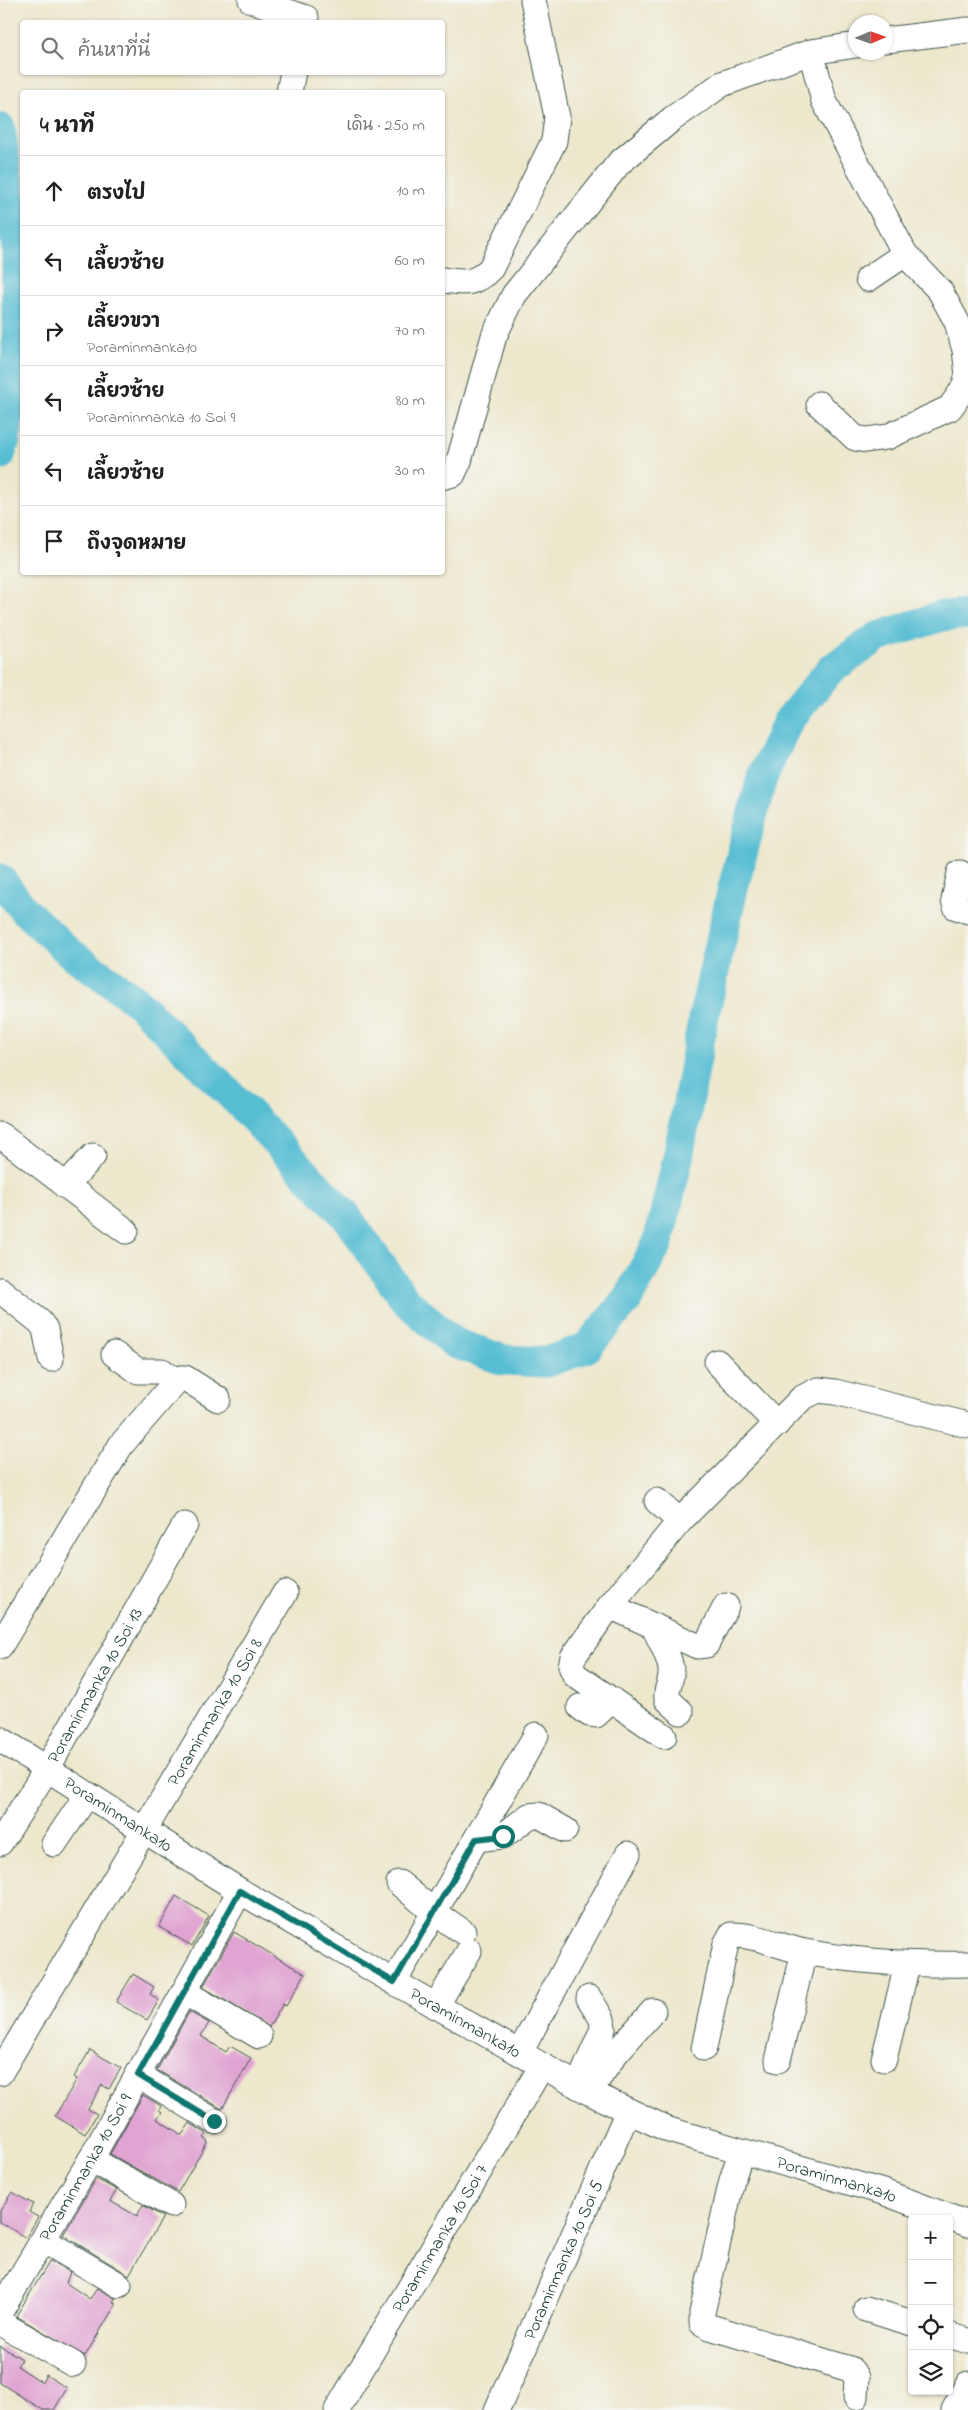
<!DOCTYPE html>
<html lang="th">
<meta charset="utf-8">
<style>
body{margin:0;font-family:"Indie Flower","Playpen Sans Thai",sans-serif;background:#f6f6f6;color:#222}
.controls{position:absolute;right:15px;bottom:15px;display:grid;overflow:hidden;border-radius:5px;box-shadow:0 1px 4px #0004}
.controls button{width:45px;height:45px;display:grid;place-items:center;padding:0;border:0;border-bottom:1px solid #e0e0e0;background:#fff;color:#222;font:25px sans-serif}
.compass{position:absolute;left:848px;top:15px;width:45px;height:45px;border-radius:50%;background:#fff;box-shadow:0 1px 4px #0004;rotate:88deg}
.stop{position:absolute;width:15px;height:15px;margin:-11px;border:4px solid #0f766e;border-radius:50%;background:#fff}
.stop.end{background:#0f766e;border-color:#fff;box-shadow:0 1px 5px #0008}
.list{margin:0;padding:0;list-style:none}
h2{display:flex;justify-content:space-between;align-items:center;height:65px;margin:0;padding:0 20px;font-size:21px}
h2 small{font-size:16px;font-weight:400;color:#767676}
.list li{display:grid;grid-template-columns:32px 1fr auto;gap:15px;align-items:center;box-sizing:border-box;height:70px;padding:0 20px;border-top:1px solid #e0e0e0}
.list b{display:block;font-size:19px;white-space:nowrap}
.list p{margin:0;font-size:16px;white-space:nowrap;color:#767676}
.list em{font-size:16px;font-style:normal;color:#767676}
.icon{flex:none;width:28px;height:28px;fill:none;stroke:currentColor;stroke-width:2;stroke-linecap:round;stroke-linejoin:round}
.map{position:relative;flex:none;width:968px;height:2410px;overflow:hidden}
.search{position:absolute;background:#fff;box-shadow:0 1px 4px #0004;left:20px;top:20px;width:425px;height:55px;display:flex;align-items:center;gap:12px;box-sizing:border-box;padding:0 18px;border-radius:5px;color:#767676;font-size:19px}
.panel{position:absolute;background:#fff;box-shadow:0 1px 4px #0004;left:20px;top:90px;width:425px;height:485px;border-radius:5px}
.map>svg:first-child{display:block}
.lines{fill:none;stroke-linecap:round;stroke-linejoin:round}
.river{stroke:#56bdd3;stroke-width:31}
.building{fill:#e0a3d2}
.minor-casing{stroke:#3e564b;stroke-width:27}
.minor{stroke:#fff;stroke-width:25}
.route{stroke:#0f766e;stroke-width:6}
.labels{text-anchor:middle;stroke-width:4.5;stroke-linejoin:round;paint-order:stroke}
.street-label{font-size:18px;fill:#1f3d34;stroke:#f6f6f2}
</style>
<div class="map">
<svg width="968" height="2410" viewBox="0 0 968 2410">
<rect width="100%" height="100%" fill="#f6f6f2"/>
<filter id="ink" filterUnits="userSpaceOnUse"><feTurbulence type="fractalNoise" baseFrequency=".02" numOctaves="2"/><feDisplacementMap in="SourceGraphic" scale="10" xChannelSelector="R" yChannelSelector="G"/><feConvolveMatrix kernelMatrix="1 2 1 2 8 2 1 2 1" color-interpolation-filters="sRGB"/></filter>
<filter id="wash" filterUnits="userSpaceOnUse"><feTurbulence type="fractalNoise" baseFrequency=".0096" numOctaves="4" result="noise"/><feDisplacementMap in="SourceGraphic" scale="20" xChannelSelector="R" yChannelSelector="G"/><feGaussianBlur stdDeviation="1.12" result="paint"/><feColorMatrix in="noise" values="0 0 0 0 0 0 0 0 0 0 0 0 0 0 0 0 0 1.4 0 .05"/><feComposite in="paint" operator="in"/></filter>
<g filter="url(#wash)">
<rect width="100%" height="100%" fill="#ede7cc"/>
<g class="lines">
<!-- river -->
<g class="river">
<path d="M0 128 17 250V353L5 440 0 455"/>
<path d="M0 879 24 910 69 952 134 999 244 1108 346 1216 406 1301 454 1343 504 1360 546 1362 586 1348 627 1300 658 1243 678 1158 703 1020 733 888 762 778 788 721 830 670 878 637 942 616 968 614"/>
</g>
</g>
<g id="blocks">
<!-- building -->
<g class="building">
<path d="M176 1896 209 1916 192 1946 159 1927Z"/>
<path d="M234 1932 305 1974 286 2006 283 2004 269 2027 203 1987Z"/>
<path d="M133 1974 154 1987 150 1994 159 2000 147 2020 116 2002Z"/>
<path d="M189 2012 209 2023 201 2036 226 2052 230 2046 251 2058 222 2109 157 2070Z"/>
<path d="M90 2050 121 2068 109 2089 102 2085 88 2109 97 2114 85 2134 55 2116 77 2079 74 2077Z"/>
<path d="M143 2095 161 2106 159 2110 162 2112 157 2119 182 2135 190 2123 207 2134 204 2138 208 2141 178 2192 110 2154Z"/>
<path d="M96 2179 117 2190 110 2201 137 2216 143 2205 163 2217 129 2275 63 2235Z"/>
<path d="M12 2192 33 2204 29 2212 38 2217 26 2238 0 2222V2211Z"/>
<path d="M50 2261 70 2272 66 2283 90 2299 97 2288 115 2298 113 2303 116 2304 85 2356 16 2316Z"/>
<path d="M0 2346 22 2359 17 2366 42 2382 46 2375 67 2388 54 2410H43L0 2383Z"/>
</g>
</g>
</g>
<g filter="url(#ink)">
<use href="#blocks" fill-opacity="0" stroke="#3e564b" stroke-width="1"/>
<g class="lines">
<!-- minor casing -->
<g class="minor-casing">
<g id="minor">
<path d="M251 0 306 18"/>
<path d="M886 40 968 30"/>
<path d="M811 52 824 101 905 254 940 291 957 322 965 350 968 375"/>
<path d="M289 92 293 72"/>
<path d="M868 279 905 254"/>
<path d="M442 280C464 283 475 285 491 268L554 141 557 117 533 0"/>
<path d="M819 404 855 438 866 440 887 437 950 408 964 388 968 375"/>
<path d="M442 477 453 474 459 461 494 336 514 295 619 163 672 119 722 84 811 52 856 45"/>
<path d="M960 873 954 900 956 907 968 911"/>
<path d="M0 1135 126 1231"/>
<path d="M65 1186 93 1156"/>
<path d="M0 1290 40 1322 45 1329 51 1359"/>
<path d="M114 1354 138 1371H162L176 1381"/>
<path d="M717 1362 777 1424"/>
<path d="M657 1501 680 1521"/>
<path d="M610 1606 697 1646 706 1645 726 1606"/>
<path d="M654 1626C659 1640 671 1657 671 1672 672 1681 665 1689 667 1699L681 1712"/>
<path d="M0 1646 121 1445 176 1381 180 1378H185L218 1399"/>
<path d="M580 1707 589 1714 596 1715 612 1700"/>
<path d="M664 1736 575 1675 571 1666 573 1657 610 1606 680 1521 802 1398 818 1390 835 1392 968 1425"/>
<path id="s1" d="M0 1739 240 1891 394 1982 589 2092 669 2130 883 2192 968 2224"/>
<path d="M476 1839 503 1836 529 1816 539 1815 565 1830"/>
<path id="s2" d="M0 1843 47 1769 185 1525"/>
<path d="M54 1844 87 1795"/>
<path d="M399 1883 434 1912 463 1932"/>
<path d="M394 1982 536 1735"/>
<path d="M184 1992 259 2036"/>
<path d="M436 2006 469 1951"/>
<path d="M704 2048 726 1944 731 1935C756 1934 780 1947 805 1952 859 1962 913 1965 968 1964"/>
<path d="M520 2052 628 1854"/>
<path d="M884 2059 907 1965"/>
<path d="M778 2060 804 1952"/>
<path id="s3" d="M0 2073 285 1593"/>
<path d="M138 2075 214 2121"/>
<path d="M578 2086 603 2029 602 2019 589 1998"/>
<path d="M589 2092 616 2053 653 2011"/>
<path d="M741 2152 732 2180 702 2313V2323L710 2327 850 2369 857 2377 856 2397"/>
<path d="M91 2159 171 2205"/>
<path d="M43 2240 119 2285"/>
<path d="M866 2309 912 2323"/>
<path id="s4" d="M0 2312 91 2159 240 1891"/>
<path d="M0 2323 73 2364"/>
<path d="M949 2335 968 2341"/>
<path id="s5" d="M337 2410 542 2066"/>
<path id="s6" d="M497 2410 628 2111"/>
<path d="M954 2410 968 2384"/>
</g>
</g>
<!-- minor -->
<use href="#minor" class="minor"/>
</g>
</g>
<g class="lines" filter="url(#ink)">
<!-- route -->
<path class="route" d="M214 2121 138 2075 240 1891 394 1982 476 1839 503 1836"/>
</g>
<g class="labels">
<!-- street labels -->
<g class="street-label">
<text dy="6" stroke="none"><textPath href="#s2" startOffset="184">Poraminmanka 10 Soi 13</textPath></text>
<text dy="6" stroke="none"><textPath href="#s3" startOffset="420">Poraminmanka 10 Soi 8</textPath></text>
<text dy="6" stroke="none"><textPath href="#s1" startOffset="140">Poraminmanka10</textPath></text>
<text dy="6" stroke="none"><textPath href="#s1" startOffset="545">Poraminmanka10</textPath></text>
<text dy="6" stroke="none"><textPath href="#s4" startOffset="168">Poraminmanka 10 Soi 9</textPath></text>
<text dy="6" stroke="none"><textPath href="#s1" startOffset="950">Poraminmanka10</textPath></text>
<text dy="6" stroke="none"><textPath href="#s5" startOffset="200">Poraminmanka 10 Soi 7</textPath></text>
<text dy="6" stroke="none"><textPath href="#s6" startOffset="164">Poraminmanka 10 Soi 5</textPath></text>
</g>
</g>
</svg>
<div class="controls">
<button>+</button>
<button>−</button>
<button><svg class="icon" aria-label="locate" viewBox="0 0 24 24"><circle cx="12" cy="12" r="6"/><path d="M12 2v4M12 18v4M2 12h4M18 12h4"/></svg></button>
<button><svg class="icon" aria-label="layers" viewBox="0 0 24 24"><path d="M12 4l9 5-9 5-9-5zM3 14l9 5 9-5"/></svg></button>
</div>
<svg class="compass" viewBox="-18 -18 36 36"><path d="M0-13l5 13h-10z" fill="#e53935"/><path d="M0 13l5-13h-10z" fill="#767676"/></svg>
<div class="stop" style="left:503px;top:1836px"></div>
<div class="stop end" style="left:214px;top:2121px"></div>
<div class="search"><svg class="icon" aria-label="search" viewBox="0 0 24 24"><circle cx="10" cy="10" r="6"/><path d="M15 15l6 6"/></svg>ค้นหาที่นี่</div>
<section class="panel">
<h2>4 นาที<small>เดิน · 250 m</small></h2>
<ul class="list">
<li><svg class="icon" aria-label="ahead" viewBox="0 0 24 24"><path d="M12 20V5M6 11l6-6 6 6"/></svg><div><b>ตรงไป</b></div><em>10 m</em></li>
<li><svg class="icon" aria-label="left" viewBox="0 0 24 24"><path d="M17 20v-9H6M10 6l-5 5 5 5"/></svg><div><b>เลี้ยวซ้าย</b></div><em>60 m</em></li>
<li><svg class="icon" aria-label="right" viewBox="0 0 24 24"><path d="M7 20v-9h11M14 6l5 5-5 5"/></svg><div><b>เลี้ยวขวา</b><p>Poraminmanka10</p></div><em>70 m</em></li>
<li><svg class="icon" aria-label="left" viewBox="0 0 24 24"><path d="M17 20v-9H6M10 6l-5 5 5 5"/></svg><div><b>เลี้ยวซ้าย</b><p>Poraminmanka 10 Soi 9</p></div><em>80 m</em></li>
<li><svg class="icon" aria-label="left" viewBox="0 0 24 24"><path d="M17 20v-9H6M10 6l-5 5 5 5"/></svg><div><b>เลี้ยวซ้าย</b></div><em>30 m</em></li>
<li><svg class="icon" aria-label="arrive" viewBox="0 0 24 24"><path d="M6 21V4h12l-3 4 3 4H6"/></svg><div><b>ถึงจุดหมาย</b></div></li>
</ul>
</section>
</div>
